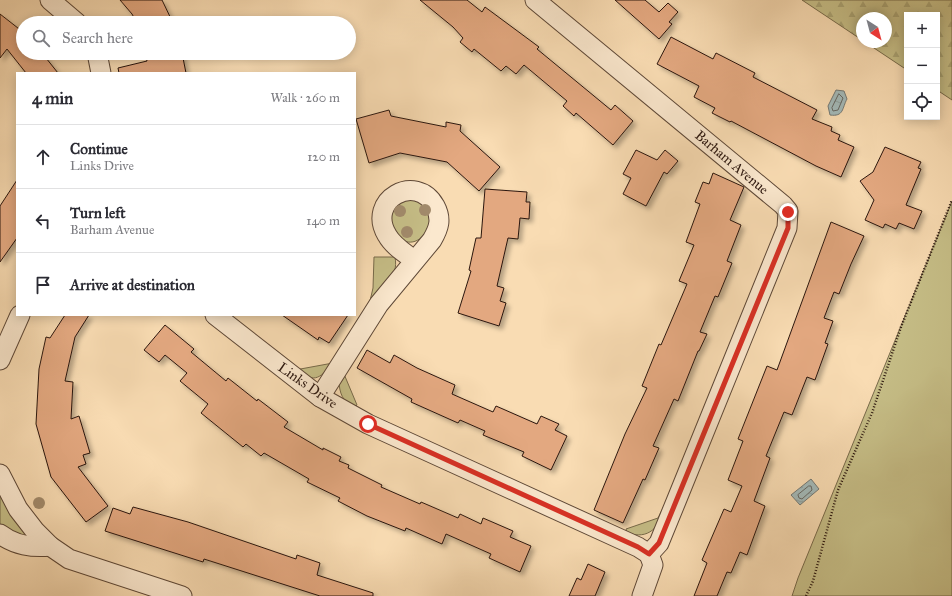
<!DOCTYPE html>
<meta charset="utf-8">
<style>
body{margin:0;font-family:"IM FELL Great Primer",serif;background:#f2f2f3;color:#2b2b33}
.controls{position:absolute;right:12px;top:12px;display:grid;overflow:hidden;border-radius:0px;box-shadow:0 2px 10px #0003}
.controls button{width:36px;height:36px;display:grid;place-items:center;padding:0;border:0;border-bottom:1px solid #e1e1e2;background:#fff;color:#2b2b33;font:20px sans-serif}
.compass{position:absolute;left:856px;top:12px;width:36px;height:36px;border-radius:50%;background:#fff;box-shadow:0 2px 10px #0003;rotate:144deg}
.stop{position:absolute;width:12px;height:12px;margin:-9px;border:3px solid #d93025;border-radius:50%;background:#fff}
.stop.end{background:#d93025;border-color:#fff;box-shadow:0 1px 4px #0008}
.list{margin:0;padding:0;list-style:none}
h2{display:flex;justify-content:space-between;align-items:center;height:52px;margin:0;padding:0 16px;font-size:17px}
h2 small{font-size:13px;font-weight:400;color:#7c7c81}
.list li{display:grid;grid-template-columns:26px 1fr auto;gap:12px;align-items:center;box-sizing:border-box;height:64px;padding:0 16px;border-top:1px solid #e1e1e2}
.list b{display:block;font-size:15px;white-space:nowrap}
.list p{margin:0;font-size:13px;white-space:nowrap;color:#7c7c81}
.list em{font-size:13px;font-style:normal;color:#7c7c81}
.icon{flex:none;width:22px;height:22px;fill:none;stroke:currentColor;stroke-width:2;stroke-linecap:round;stroke-linejoin:round}
.map{position:relative;flex:none;width:952px;height:596px;overflow:hidden}
.search{position:absolute;background:#fff;box-shadow:0 2px 10px #0003;left:16px;top:16px;width:340px;height:44px;display:flex;align-items:center;gap:10px;box-sizing:border-box;padding:0 14px;border-radius:22px;color:#7c7c81;font-size:15px}
.panel{position:absolute;background:#fff;box-shadow:0 2px 10px #0003;left:16px;top:72px;width:340px;height:244px;border-radius:0px}
.map>svg:first-child{display:block}
.grass{fill:#c6be87;stroke:#786a4a}
.forest{fill:url(#forest-firs);stroke:#786a4a}
.water{fill:url(#water-ripples);stroke:#737874}
.lines{fill:none;stroke-linecap:round;stroke-linejoin:round}
.shore{stroke:#676863;stroke-width:1}
.building{fill:#e3a880;stroke:#2b160e;filter:url(#shadow)}
.street-casing{stroke:#5e4837;stroke-width:21}
.path{stroke:#2b160e;stroke-width:2.5;stroke-dasharray:1 2;stroke-linecap:butt}
.street{stroke:#fbe8ce;stroke-width:19}
.tree{fill:#a28b6c}
.route{stroke:#d93025;stroke-width:5}
.labels{text-anchor:middle;stroke-width:3.5;stroke-linejoin:round;paint-order:stroke}
.street-label{font-size:14px;fill:#2b160e;stroke:#fbe8ce}
</style>
<div class="map">
<svg width="952" height="596" viewBox="0 0 952 596">
<defs>
<pattern id="forest-firs" width="22" height="20" patternUnits="userSpaceOnUse"><rect width="22" height="20" fill="#c6be87"/><path d="M5 1l3.5 6h-7zM16 11l3.5 6h-7z" fill="#aaa373"/></pattern>
<pattern id="water-ripples" width="26" height="14" patternUnits="userSpaceOnUse"><rect width="26" height="14" fill="#a3b9b8"/><path d="M2 4q2-2 4 0t4 0M15 11q2-2 4 0t4 0" fill="none" stroke="#8c9e9d"/></pattern>
<filter id="shadow"><feDropShadow dx="3.5" dy="3.5" stdDeviation="2" flood-color="#0004"/></filter>
</defs>
<rect width="100%" height="100%" fill="#f9dcb3"/>
<filter id="stains"><feTurbulence type="fractalNoise" baseFrequency=".005" numOctaves="4"/><feColorMatrix values="0 0 0 0 .2 0 0 0 0 .09 0 0 0 0 .02 0 0 0 .5 -.17"/></filter>
<radialGradient id="worn" r=".72"><stop offset=".6" stop-color="#630" stop-opacity="0"/><stop offset="1" stop-color="#630" stop-opacity=".3"/></radialGradient>
<!-- grass -->
<g class="grass">
<path d="M406 197 427 205 431 227C420 241 412 248 394 236L389 209Z"/>
<path d="M952 201V596H792L798 578Z"/>
<path d="M374 257H395C399 278 383 287 370 301L373 288Z"/>
<path d="M333 363C318 381 314 382 295 370Z"/>
<path d="M344 374 357 405 354 408C343 402 339 393 339 380Z"/>
<path d="M0 488 28 536 25 538 0 529Z"/>
<path d="M664 506 667 508C658 527 650 540 627 533L626 529 658 518Z"/>
</g>
<!-- forest -->
<path class="forest" d="M802 0H952V100L937 90V15H907V70L865 42H886V18H862V40Z"/>
<!-- water -->
<g class="water">
<path d="M836 90 844 91 847 99C842 108 844 117 830 115L828 106Z"/>
<path d="M811 479 819 489 800 505 791 495Z"/>
</g>
<g class="lines">
<!-- shore -->
<g class="shore">
<path d="M839 94 843 98 838 110 833 111 832 108Z"/>
<path d="M809 486H811L812 490 802 499 799 498 798 495Z"/>
</g>
</g>
<!-- building -->
<g class="building">
<path d="M120 0H162L173 23H137L132 14Z"/>
<path d="M420 0H467L482 12 485 7 539 47 537 49 611 110 615 105 633 121 613 145 576 113 574 116 563 106 567 101 524 65 516 74 506 66 501 71 474 49 472 52 460 42 463 38 453 27Z"/>
<path d="M615 0H645L659 12 668 3 678 12 669 22 672 24 659 39Z"/>
<path d="M0 14 23 32V53H42L58 73H26L7 49 0 58Z"/>
<path d="M671 37 713 59 716 53 755 73 753 77 817 110 812 119 832 127 831 131 840 135 838 140 854 147 841 177 816 166 731 121 730 122 712 113 715 108 694 97 699 86 657 64Z"/>
<path d="M145 53H182L186 73H119L118 68 147 61Z"/>
<path d="M389 110 391 116 446 127V122L461 125 460 131 500 167 479 191 447 162 400 153 369 163 356 119Z"/>
<path d="M885 147 921 162 918 168 921 169 906 205 922 211 914 229 899 223 896 229 885 224 883 228 865 220 874 200 860 181 873 172Z"/>
<path d="M636 150 657 160 665 150 678 161 667 174 664 172 646 206 623 194 631 178 623 174Z"/>
<path d="M713 173 744 187 730 220 741 225 727 261 732 263 718 297 715 296 700 332 707 334 699 351H698L678 401 674 399 653 446 659 448 645 480 643 479 623 523 594 510 625 434 647 388 642 386 659 344 661 345 687 284 679 281 694 245 686 242 700 204 695 202 703 182 709 184Z"/>
<path d="M17 180V238L0 262V206Z"/>
<path d="M485 189 527 192 526 202H530L529 219 520 218 518 239 508 238 497 286 504 288 500 301 506 303 499 326 458 313 471 271 469 270 476 238H481Z"/>
<path d="M831 222 864 236 851 264 839 294 834 292 824 318 833 321 825 343 828 344 815 380 807 377 792 415 784 412 766 456 770 458 754 501 765 506 747 555 740 552 731 573 727 572 717 596H694L707 563 702 560 724 509 731 512 742 486 728 480 743 441 738 439 767 366 777 370Z"/>
<path d="M65 315H89L75 337 65 381 73 382 71 419 79 416 90 453 83 455 86 464 78 467 108 506 86 522 51 477 36 424 39 369 46 337 50 338Z"/>
<path d="M282 315H348L329 343 319 337 318 340Z"/>
<path d="M165 325 194 349 191 352 226 381 228 378 257 401 258 399 288 422 284 427 323 450V448L341 457 339 461 349 465 348 468 382 485 381 487 420 504 421 502 458 518 460 514 481 524 483 518 513 531 510 537 531 546 520 572 489 558 491 554 446 534 442 544 406 528 405 531 367 516 338 501 340 498 307 482 309 479 264 453 261 456 246 444 243 447 201 413 208 404 180 381 187 373 165 355 159 362 144 350Z"/>
<path d="M367 350 390 363 394 355 417 368 455 385 452 394 493 412 496 406 537 424 541 416 559 424 555 430 567 436 551 470 522 456 524 452 483 435 485 431 460 420 458 423 411 402 412 399 357 368Z"/>
<path d="M133 507 188 522 296 559 297 555 320 563 317 575 373 593V596H320L204 559 203 562 105 531 113 508 130 514Z"/>
<path d="M588 564 605 572 595 596H569L577 578 581 580Z"/>
</g>
<g class="lines">
<!-- street casing -->
<g class="street-casing">
<g id="street">
<path d="M50 0 77 23"/>
<path d="M535 0 783 205 788 211 787 228 677 499 659 543 649 554"/>
<path d="M97 53 101 73"/>
<path d="M215 315 320 397 368 424 638 547 649 554"/>
<path d="M0 360 20 315"/>
<path d="M320 397 379 304 432 240C439 228 442 219 435 206 416 172 366 200 387 235 393 246 405 253 414 260"/>
<path d="M0 474 18 509 35 531 50 546 69 559 182 596"/>
<path d="M0 534C14 545 33 548 50 546"/>
<path d="M642 596 653 565 649 554"/>
</g>
</g>
<!-- path -->
<path class="path" d="M806 596 813 581 838 490 872 413 901 327 952 200"/>
<!-- street -->
<use href="#street" class="street"/>
</g>
<!-- trees -->
<g class="tree">
<circle cx="425" cy="210" r="6"/>
<circle cx="400" cy="211" r="6"/>
<circle cx="407" cy="232" r="6"/>
<circle cx="39" cy="503" r="6"/>
</g>
<g class="lines">
<!-- route -->
<path class="route" d="M368 424 638 547 649 554 659 543 677 499 788 228V212"/>
</g>
<g class="labels">
<!-- street labels -->
<g class="street-label">
<text transform="translate(732 162) rotate(40)" y="5">Barham Avenue</text>
<text transform="translate(308 385) rotate(35)" y="5">Links Drive</text>
</g>
</g>
<rect width="100%" height="100%" filter="url(#stains)"/>
<rect width="100%" height="100%" fill="url(#worn)"/>
</svg>
<div class="controls">
<button>+</button>
<button>−</button>
<button><svg class="icon" aria-label="locate" viewBox="0 0 24 24"><circle cx="12" cy="12" r="6"/><path d="M12 2v4M12 18v4M2 12h4M18 12h4"/></svg></button>
</div>
<svg class="compass" viewBox="-18 -18 36 36"><path d="M0-13l5 13h-10z" fill="#e53935"/><path d="M0 13l5-13h-10z" fill="#7c7c81"/></svg>
<div class="stop" style="left:368px;top:424px"></div>
<div class="stop end" style="left:788px;top:212px"></div>
<div class="search"><svg class="icon" aria-label="search" viewBox="0 0 24 24"><circle cx="10" cy="10" r="6"/><path d="M15 15l6 6"/></svg>Search here</div>
<section class="panel">
<h2>4 min<small>Walk · 260 m</small></h2>
<ul class="list">
<li><svg class="icon" aria-label="ahead" viewBox="0 0 24 24"><path d="M12 20V5M6 11l6-6 6 6"/></svg><div><b>Continue</b><p>Links Drive</p></div><em>120 m</em></li>
<li><svg class="icon" aria-label="left" viewBox="0 0 24 24"><path d="M17 20v-9H6M10 6l-5 5 5 5"/></svg><div><b>Turn left</b><p>Barham Avenue</p></div><em>140 m</em></li>
<li><svg class="icon" aria-label="arrive" viewBox="0 0 24 24"><path d="M6 21V4h12l-3 4 3 4H6"/></svg><div><b>Arrive at destination</b></div></li>
</ul>
</section>
</div>
